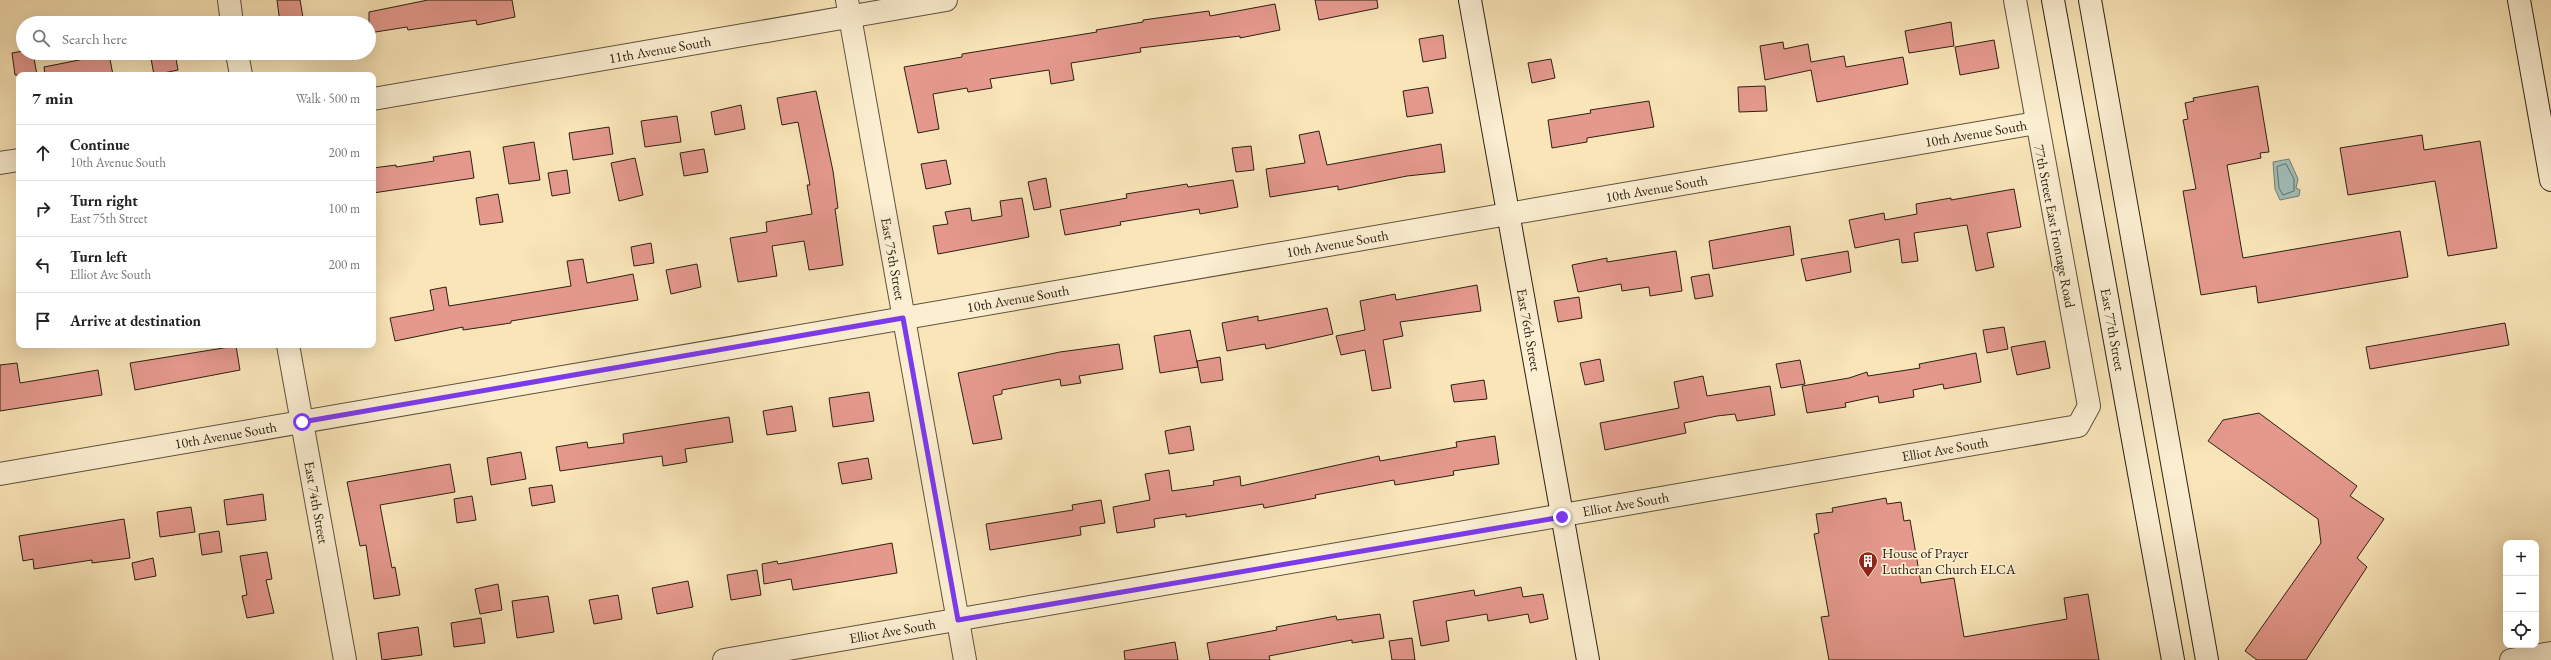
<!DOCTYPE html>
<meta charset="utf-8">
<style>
body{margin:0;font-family:"EB Garamond",serif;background:#f6f6f6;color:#222}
.controls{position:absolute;right:12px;bottom:12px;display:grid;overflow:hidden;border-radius:8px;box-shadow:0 4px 16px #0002}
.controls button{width:36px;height:36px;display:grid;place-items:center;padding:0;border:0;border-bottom:1px solid #e0e0e0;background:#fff;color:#222;font:20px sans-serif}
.stop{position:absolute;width:12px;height:12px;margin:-9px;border:3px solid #7c3aed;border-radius:50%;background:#fff}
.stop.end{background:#7c3aed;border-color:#fff;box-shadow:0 1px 4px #0008}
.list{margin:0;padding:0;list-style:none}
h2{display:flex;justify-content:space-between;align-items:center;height:52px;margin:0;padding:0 16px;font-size:17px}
h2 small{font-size:13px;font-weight:400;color:#767676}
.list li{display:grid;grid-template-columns:26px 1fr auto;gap:12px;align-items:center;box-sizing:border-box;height:56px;padding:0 16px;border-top:1px solid #e0e0e0}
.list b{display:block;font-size:15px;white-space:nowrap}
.list p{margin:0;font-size:13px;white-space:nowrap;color:#767676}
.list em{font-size:13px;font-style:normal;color:#767676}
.icon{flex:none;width:22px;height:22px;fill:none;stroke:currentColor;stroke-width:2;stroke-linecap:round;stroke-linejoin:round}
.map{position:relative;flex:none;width:2551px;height:660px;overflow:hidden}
.search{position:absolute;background:#fff;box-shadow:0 4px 16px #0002;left:16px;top:16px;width:360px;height:44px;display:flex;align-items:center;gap:10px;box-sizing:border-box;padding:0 14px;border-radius:22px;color:#767676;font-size:15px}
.panel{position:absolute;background:#fff;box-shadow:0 4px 16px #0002;left:16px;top:72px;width:360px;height:276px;border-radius:8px}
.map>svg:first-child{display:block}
.water{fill:#a1bdb8;stroke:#727f76}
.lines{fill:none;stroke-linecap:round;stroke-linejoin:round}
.shore{stroke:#666f66;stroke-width:1}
.building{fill:#e5998d;stroke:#2c2114}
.street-casing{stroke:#5f523d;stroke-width:24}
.secondary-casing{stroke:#2c2114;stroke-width:24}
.street{stroke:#fbeed1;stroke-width:22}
.secondary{stroke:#fbeed1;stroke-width:22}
.route{stroke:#7c3aed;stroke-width:5}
.labels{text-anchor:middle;stroke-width:3.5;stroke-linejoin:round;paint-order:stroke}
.street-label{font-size:14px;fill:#2c2114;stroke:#fbeed1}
.poi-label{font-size:14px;fill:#2c2114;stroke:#fbeed1;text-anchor:start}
</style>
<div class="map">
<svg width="2551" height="660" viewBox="0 0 2551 660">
<rect width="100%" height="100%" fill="#f9e5b8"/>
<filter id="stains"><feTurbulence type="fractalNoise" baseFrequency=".005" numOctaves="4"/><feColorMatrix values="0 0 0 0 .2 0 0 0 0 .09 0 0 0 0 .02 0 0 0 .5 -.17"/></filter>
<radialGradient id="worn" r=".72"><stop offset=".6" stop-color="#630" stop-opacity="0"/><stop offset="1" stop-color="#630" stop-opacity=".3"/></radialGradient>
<!-- water -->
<path class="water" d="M2289 159 2298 179 2296 188 2300 190 2299 196 2280 200 2275 189 2273 162Z"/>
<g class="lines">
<!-- shore -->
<path class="shore" d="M2286 164 2294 179V191L2283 195 2279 188 2277 167Z"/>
</g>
<!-- building -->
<g class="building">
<path d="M277 0H300L304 23H280Z"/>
<path d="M428 0H512L515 17 477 25 476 20 408 30 407 27 369 33V12Z"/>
<path d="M1315 0H1377L1378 8 1319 20Z"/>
<path d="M1275 4 1280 30 1240 38V36L1140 48 1141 52 1071 63 1074 80 1051 84 1049 70 990 79 992 88 968 92 967 88 933 94 939 129 918 133 904 67 962 57V54L1097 32 1096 30 1143 22V20L1209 11 1210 16Z"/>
<path d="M1951 22 1954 46 1909 53 1905 31Z"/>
<path d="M1443 35 1446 58 1423 62 1419 39Z"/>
<path d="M1994 40 1999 68 1960 75 1955 47Z"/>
<path d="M1783 42 1784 49 1808 44 1811 62 1844 56 1846 67 1903 57 1908 84 1817 102 1811 70 1765 80 1760 46Z"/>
<path d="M23 51V53H33L37 75H15L12 53Z"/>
<path d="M150 53H175L178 70 154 75Z"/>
<path d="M109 54 113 75H45L44 67Z"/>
<path d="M1551 59 1555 78 1532 83 1528 63Z"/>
<path d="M1765 86 1767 111 1739 112 1738 87Z"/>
<path d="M2258 86 2269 152 2260 153 2261 158 2227 165 2243 258 2400 231 2408 277 2258 303 2256 286 2201 295 2183 191 2196 189 2183 120 2188 119 2185 103 2194 101 2193 98Z"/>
<path d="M1428 87 1433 113 1407 117 1403 91Z"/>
<path d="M816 91 833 171 838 208 835 209 843 265 809 270 804 241 772 246 777 276 738 282 730 238 767 232 766 222 812 214 807 185H810L798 122 782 125 777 98Z"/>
<path d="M1649 101 1654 127 1587 138V142L1552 148 1548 120 1591 113 1590 110Z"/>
<path d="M741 105 745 129 715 135 711 112Z"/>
<path d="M677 116 681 142 645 147 641 121Z"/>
<path d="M609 127 613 154 573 160 569 133Z"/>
<path d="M1319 131 1327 165 1441 144 1445 172 1407 176 1338 190V186L1270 197 1266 169 1305 163 1299 135Z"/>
<path d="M2422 135 2424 150 2480 141 2497 248 2448 256 2435 181 2348 195 2340 148Z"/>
<path d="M534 142 540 180 509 184 503 147Z"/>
<path d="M1251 146 1254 170 1236 172 1232 148Z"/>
<path d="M704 149 708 172 684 176 680 153Z"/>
<path d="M470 151 474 178 373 193V168L396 165V167L434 161 433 157Z"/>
<path d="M635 158 643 195 619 201 611 163Z"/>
<path d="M946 160 951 184 926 189 921 164Z"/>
<path d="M567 170 570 193 552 196 548 173Z"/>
<path d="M1046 178 1051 207 1034 210 1028 182Z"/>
<path d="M1233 180 1238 207 1200 214 1199 209 1120 222 1121 225 1065 235 1060 210 1127 198 1126 194 1187 184 1188 187Z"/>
<path d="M2014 189 2021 227 1987 233 1994 267 1976 271 1967 225 1914 233 1918 261 1902 263 1899 239 1855 248 1849 220 1884 213 1885 220 1917 214 1916 204 1951 198V200Z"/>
<path d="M498 194 503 222 480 225 476 198Z"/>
<path d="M1022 198 1029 237 938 254 933 226 948 224 945 212 970 208 972 221 1002 216 1000 201Z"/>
<path d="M1790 226 1794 255 1713 269 1709 241Z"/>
<path d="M651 243 654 263 634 266 631 247Z"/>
<path d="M1676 251 1682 291 1650 296 1649 287 1622 291 1621 284 1578 292 1572 265 1607 258V262Z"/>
<path d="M1848 251 1851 272 1806 281 1801 259Z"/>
<path d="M583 259 587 283 633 274 638 300 511 321V323L463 330V327L395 341 390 318 434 310 430 290 446 287 449 306 571 286 567 261Z"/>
<path d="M697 264 701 287 671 294 666 270Z"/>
<path d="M1709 274 1713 296 1695 299 1691 277Z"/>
<path d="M1477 285 1481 311 1400 322 1403 336 1383 340 1391 388 1372 391 1365 350 1341 355 1336 336 1365 330 1360 301 1395 294 1396 300Z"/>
<path d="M1579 297 1582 318 1558 322 1554 301Z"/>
<path d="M1327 308 1333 334 1266 349 1265 344 1227 351 1222 323 1258 316V321Z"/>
<path d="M2505 323 2509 345 2370 369 2366 347Z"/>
<path d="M2004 327 2008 349 1987 353 1983 330Z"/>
<path d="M1190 330 1198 367 1160 373 1154 336Z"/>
<path d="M2045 341 2050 368 2017 375 2011 347Z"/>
<path d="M1119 344 1123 369 1079 376 1081 383 1061 386 1060 379 1002 390V394L993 396 1002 439 973 444 958 373 1060 352Z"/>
<path d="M236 346 240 370 135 390 130 363Z"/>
<path d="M1976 353 1981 382 1944 389 1943 384 1913 390 1914 397 1879 403 1878 396 1845 403 1846 407 1807 413 1802 386 1849 378 1867 372 1868 376 1920 368 1919 364Z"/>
<path d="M1220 357 1223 380 1201 383 1197 361Z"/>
<path d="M1600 359 1604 381 1585 385 1580 363Z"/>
<path d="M1800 360 1805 384 1781 388 1776 364Z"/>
<path d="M17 363 20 383 98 370 102 395 0 411V365Z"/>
<path d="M1703 376 1707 396 1770 386 1775 415 1737 421 1735 414 1717 416 1684 423 1686 433 1605 450 1600 423 1679 408 1674 382Z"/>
<path d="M1484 380 1487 399 1454 402 1451 385Z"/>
<path d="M869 392 874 421 833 427 829 398Z"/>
<path d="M792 406 796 431 767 435 763 411Z"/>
<path d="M2259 413 2357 486 2350 496 2384 519 2357 558 2367 567 2306 660H2257L2245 651 2321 543 2318 519 2208 441 2223 420Z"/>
<path d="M729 417 733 442 685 449 687 462 663 466 662 456 560 471 556 447 587 442 588 448 624 443 623 434Z"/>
<path d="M1190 426 1194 450 1169 454 1165 431Z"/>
<path d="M1495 436 1499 464 1453 471 1454 475 1395 485 1394 480 1315 495 1316 498 1264 508 1263 504 1186 517V514L1154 519 1155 527 1117 533 1113 507 1150 500 1145 474 1169 470 1172 491 1214 485 1213 481 1240 476 1241 486 1379 456 1380 461 1457 447 1456 442Z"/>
<path d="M521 452 526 479 491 485 487 458Z"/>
<path d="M868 458 872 479 842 484 838 463Z"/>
<path d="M450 464 455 492 380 505 392 568 395 567 400 595 374 599 366 545 360 546 347 482Z"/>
<path d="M552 485 555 502 532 506 529 488Z"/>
<path d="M263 494 266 520 227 525 224 500Z"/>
<path d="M472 496 476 520 457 523 454 499Z"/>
<path d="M1886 498 1887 504 1901 502 1904 521 1910 520 1921 583 1954 578 1964 637 2067 619 2064 598 2088 594 2099 660H1829L1821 617 1829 616 1814 534 1819 533 1816 514 1833 512 1832 508Z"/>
<path d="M1101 500 1105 523 1080 527 1081 535 990 550 986 524 1073 510 1072 505Z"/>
<path d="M191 507 195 532 160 537 157 512Z"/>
<path d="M124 519 130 558 92 563V560L34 569 33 559 23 561 19 536Z"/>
<path d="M219 531 222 552 202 555 199 534Z"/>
<path d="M892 543 897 573 793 590 791 579 764 584 762 564 777 561 778 564Z"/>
<path d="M267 552 272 579 266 580 274 613 247 618 242 596 247 595 240 556Z"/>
<path d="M153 558 156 576 135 580 132 563Z"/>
<path d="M757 570 761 595 731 600 727 575Z"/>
<path d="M688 581 693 607 657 614 652 588Z"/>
<path d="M498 584 502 610 480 614 475 589Z"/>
<path d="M1521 587 1523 597 1543 594 1548 619 1530 623 1528 614 1488 621 1487 614 1446 621 1449 641 1421 646 1413 601 1474 590 1475 596Z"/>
<path d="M618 595 622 619 594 624 589 600Z"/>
<path d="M548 596 554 632 517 638 512 601Z"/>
<path d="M1380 614 1384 638 1352 643V640L1269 656 1270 660H1210L1207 643 1277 630 1276 627 1336 616 1337 620Z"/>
<path d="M481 618 485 643 454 647 451 623Z"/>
<path d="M418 627 422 655 382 660 378 633Z"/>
<path d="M1412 638 1415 660H1392L1389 641Z"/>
<path d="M1175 642 1178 660H1125L1124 651Z"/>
</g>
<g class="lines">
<!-- street casing -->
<g class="street-casing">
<g id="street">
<path d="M229 0 232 23"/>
<path id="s1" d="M847 0 965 660"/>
<path d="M237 53 241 75"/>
<path id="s2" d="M373 99 946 0"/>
<path d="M0 163 19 160"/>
<path id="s3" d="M288 345 345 660"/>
<path id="s4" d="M0 474 2036 123"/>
<path id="s5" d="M724 660 2078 426 2089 406 2015 0"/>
<path d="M2511 660 2551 653"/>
</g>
</g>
<!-- secondary casing -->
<g class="secondary-casing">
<g id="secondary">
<path id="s6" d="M1470 0 1588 660"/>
<path id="s7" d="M2053 0 2173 660"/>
<path d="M2090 0 2207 660"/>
<path d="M2519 0 2551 180"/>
</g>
</g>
<!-- street -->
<use href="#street" class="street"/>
<!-- secondary -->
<use href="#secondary" class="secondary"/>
</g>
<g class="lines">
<!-- route -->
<path class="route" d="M302 422 903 318 958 620 1562 517"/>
</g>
<!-- icons -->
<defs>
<g id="building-pin" transform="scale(1)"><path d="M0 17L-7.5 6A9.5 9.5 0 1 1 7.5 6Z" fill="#8f2418" stroke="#fbeed1"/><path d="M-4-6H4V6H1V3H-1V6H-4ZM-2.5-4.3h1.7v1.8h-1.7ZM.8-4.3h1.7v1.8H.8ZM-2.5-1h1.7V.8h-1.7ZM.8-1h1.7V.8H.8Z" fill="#fff"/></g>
</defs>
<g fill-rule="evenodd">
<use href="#building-pin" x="1868" y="561"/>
</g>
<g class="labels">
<!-- street labels -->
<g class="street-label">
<text dy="5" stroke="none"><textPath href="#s2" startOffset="291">11th Avenue South</textPath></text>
<text dy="5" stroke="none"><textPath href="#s4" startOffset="2005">10th Avenue South</textPath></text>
<text dy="5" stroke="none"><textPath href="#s4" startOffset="1681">10th Avenue South</textPath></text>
<text transform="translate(2055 226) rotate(79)" y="5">77th Street East Frontage Road</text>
<text dy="5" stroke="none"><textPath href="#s4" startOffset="1357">10th Avenue South</textPath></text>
<text dy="5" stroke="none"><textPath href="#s1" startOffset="263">East 75th Street</textPath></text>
<text dy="5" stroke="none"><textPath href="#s4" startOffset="1033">10th Avenue South</textPath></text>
<text dy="5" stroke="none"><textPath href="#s6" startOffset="335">East 76th Street</textPath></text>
<text dy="5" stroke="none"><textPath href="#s7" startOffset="335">East 77th Street</textPath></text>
<text dy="5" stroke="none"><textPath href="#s4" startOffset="229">10th Avenue South</textPath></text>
<text dy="5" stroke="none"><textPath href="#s5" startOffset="1239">Elliot Ave South</textPath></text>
<text dy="5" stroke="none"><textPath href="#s3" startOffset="160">East 74th Street</textPath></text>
<text dy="5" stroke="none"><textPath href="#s5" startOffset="915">Elliot Ave South</textPath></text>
<text dy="5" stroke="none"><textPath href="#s5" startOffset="171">Elliot Ave South</textPath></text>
</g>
<!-- poi labels -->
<g class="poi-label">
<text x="1882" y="558">House of Prayer<tspan x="1882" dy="16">Lutheran Church ELCA</tspan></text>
</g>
</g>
<rect width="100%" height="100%" filter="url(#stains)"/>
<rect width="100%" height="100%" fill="url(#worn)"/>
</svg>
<div class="controls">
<button>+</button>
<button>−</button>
<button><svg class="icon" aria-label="locate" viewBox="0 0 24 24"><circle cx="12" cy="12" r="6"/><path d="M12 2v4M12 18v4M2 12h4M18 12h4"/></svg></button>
</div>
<div class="stop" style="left:302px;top:422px"></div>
<div class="stop end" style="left:1562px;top:517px"></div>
<div class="search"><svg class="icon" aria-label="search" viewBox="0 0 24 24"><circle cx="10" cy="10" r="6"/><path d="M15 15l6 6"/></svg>Search here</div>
<section class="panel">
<h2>7 min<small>Walk · 500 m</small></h2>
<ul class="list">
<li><svg class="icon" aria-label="ahead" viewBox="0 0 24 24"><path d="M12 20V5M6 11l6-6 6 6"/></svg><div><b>Continue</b><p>10th Avenue South</p></div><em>200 m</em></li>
<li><svg class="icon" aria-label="right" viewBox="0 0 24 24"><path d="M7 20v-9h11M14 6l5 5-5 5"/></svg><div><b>Turn right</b><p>East 75th Street</p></div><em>100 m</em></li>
<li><svg class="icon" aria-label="left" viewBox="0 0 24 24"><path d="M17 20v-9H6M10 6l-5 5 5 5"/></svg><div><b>Turn left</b><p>Elliot Ave South</p></div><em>200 m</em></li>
<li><svg class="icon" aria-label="arrive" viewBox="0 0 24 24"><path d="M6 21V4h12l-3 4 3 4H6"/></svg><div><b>Arrive at destination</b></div></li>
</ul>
</section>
</div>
